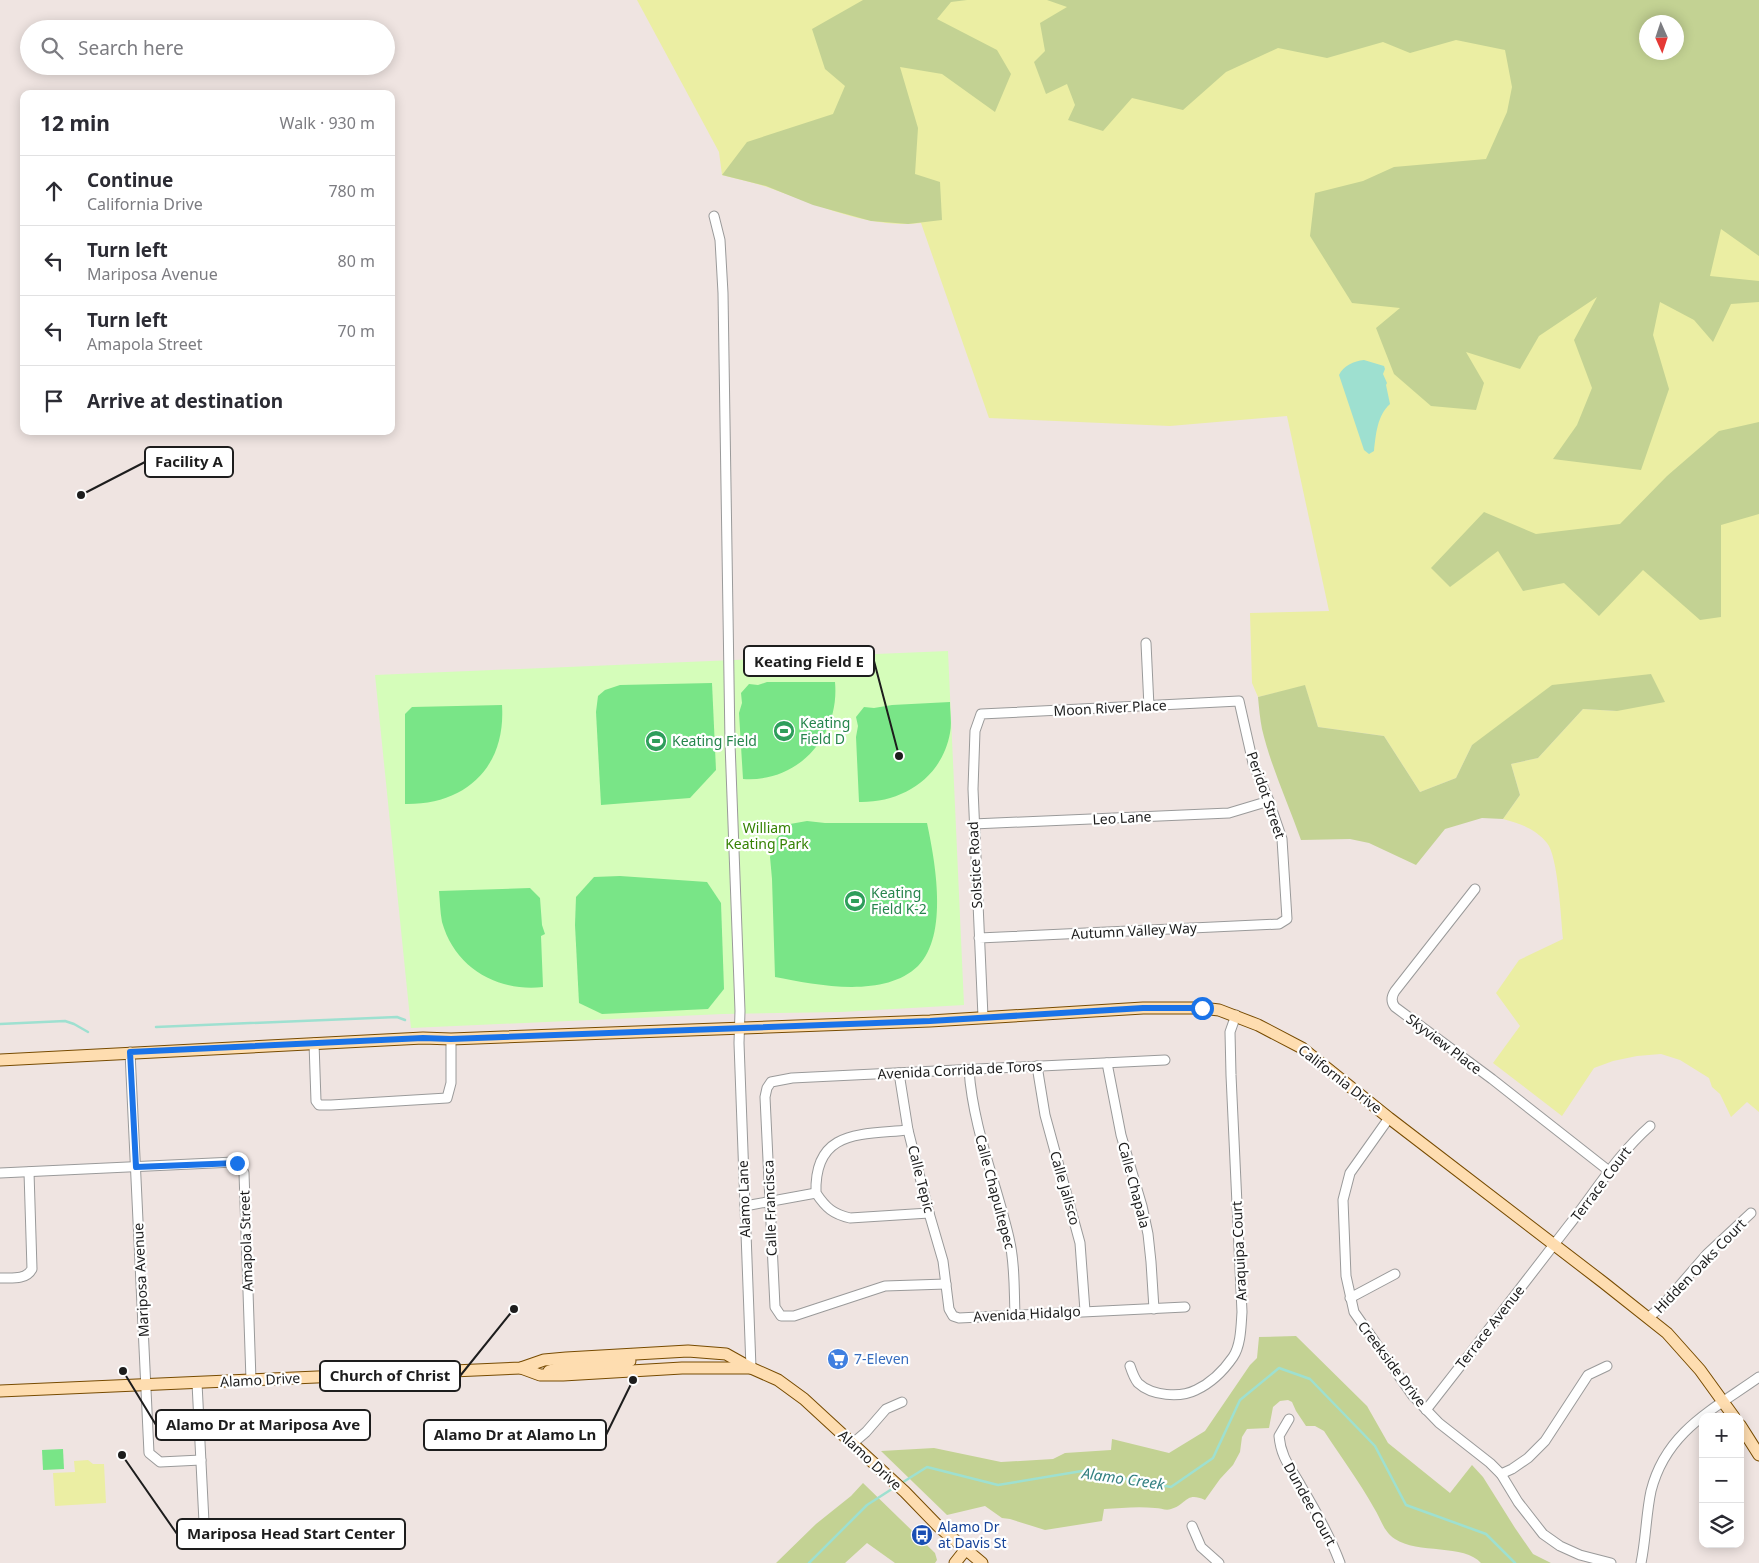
<!DOCTYPE html>
<meta charset="utf-8">
<style>
body{margin:0;font-family:"Noto Sans",sans-serif;background:#f7f7f7;color:#2b2b33}
.controls{position:absolute;right:15px;bottom:15px;display:grid;overflow:hidden;border-radius:10px;box-shadow:0 2px 12px #0003}
.controls button{width:45px;height:45px;display:grid;place-items:center;padding:0;border:0;border-bottom:1px solid #e1e1e2;background:#fff;color:#2b2b33;font:25px sans-serif}
.compass{position:absolute;left:1639px;top:15px;width:45px;height:45px;border-radius:50%;background:#fff;box-shadow:0 2px 12px #0003;rotate:177deg}
.stop{position:absolute;width:15px;height:15px;margin:-11px;border:4px solid #1a73e8;border-radius:50%;background:#fff}
.stop.end{background:#1a73e8;border-color:#fff;box-shadow:0 1px 5px #0008}
.list{margin:0;padding:0;list-style:none}
h2{display:flex;justify-content:space-between;align-items:center;height:65px;margin:0;padding:0 20px;font-size:21px}
h2 small{font-size:16px;font-weight:400;color:#7c7c81}
.list li{display:grid;grid-template-columns:32px 1fr auto;gap:15px;align-items:center;box-sizing:border-box;height:70px;padding:0 20px;border-top:1px solid #e1e1e2}
.list b{display:block;font-size:19px;white-space:nowrap}
.list p{margin:0;font-size:16px;white-space:nowrap;color:#7c7c81}
.list em{font-size:16px;font-style:normal;color:#7c7c81}
.icon{flex:none;width:28px;height:28px;fill:none;stroke:currentColor;stroke-width:2;stroke-linecap:round;stroke-linejoin:round}
.map{position:relative;flex:none;width:1759px;height:1563px;overflow:hidden}
.search{position:absolute;background:#fff;box-shadow:0 2px 12px #0003;left:20px;top:20px;width:375px;height:55px;display:flex;align-items:center;gap:12px;box-sizing:border-box;padding:0 18px;border-radius:28px;color:#7c7c81;font-size:19px}
.panel{position:absolute;background:#fff;box-shadow:0 2px 12px #0003;left:20px;top:90px;width:375px;height:345px;border-radius:10px}
.map>svg:first-child{display:block}
.grass{fill:#ebeea3;fill-rule:evenodd}
.forest{fill:#c3d293;fill-rule:evenodd}
.park{fill:#d5fdba}
.pitch{fill:#79e587}
.water{fill:#9ee0d0}
.lines{fill:none;stroke-linecap:round;stroke-linejoin:round}
.stream{stroke:#9ee0d0;stroke-width:2.5}
.street-casing{stroke:#9a9a9a;stroke-width:11}
.secondary-casing{stroke:#774b00;stroke-width:13}
.street{stroke:#fff;stroke-width:9}
.secondary{stroke:#feddb0;stroke-width:11}
.route{stroke:#1a73e8;stroke-width:6}
.labels{text-anchor:middle;stroke-width:4.5;stroke-linejoin:round;paint-order:stroke}
.street-label{font-size:14px;fill:#1d1d1d;stroke:#fff}
.leisure-label{font-size:14px;fill:#27864d;stroke:#fff;text-anchor:start}
.park-label{font-size:14px;fill:#358203;stroke:#fff}
.shop-label{font-size:14px;fill:#366cbe;stroke:#fff;text-anchor:start}
.transit-label{font-size:14px;fill:#164399;stroke:#fff;text-anchor:start}
.water-label{font-size:15px;font-style:italic;fill:#338182;stroke:#fff}
.leader{fill:none;stroke:#1d1d1d;stroke-width:2}
.callout-dot{fill:#1d1d1d;stroke:#fff;stroke-width:2}
.callout{fill:#fff;stroke:#1d1d1d;stroke-width:2}
.callout-label{font-size:15px;text-anchor:middle;font-weight:bold;fill:#1d1d1d}
</style>
<div class="map">
<svg width="1759" height="1563" viewBox="0 0 1759 1563">
<rect width="100%" height="100%" fill="#efe4e1"/>
<!-- grass -->
<g class="grass">
<path d="M637 0H1759V1112L1747 1102 1731 1117 1720 1094 1712 1087 1709 1078 1680 1060 1661 1054 1637 1056 1613 1061 1594 1068 1562 1116 1493 1063 1520 1026 1496 993 1519 960 1563 939C1561 919 1558 856 1547 843 1535 828 1520 824 1503 819L1520 795 1511 764 1538 758 1583 709 1617 711 1651 674 1472 745 1456 778 1420 792 1384 736 1318 727 1305 686 1258 697 1252 683 1250 613 1329 611 1287 416 1170 426 989 418 921 223C867 229 816 204 767 187 752 182 737 179 722 175L719 152ZM1646 22H1676V52H1646Z"/>
<path d="M88 1460 93 1464H104L106 1503 55 1506 53 1473 75 1472 74 1461Z"/>
</g>
<!-- forest -->
<g class="forest">
<path d="M863 0H967L951 2 937 19 997 50 1011 74 995 112 942 74 900 67 918 128 915 174 940 182 942 220 908 224 871 221 813 205 766 186 722 175 747 142 833 114 845 86 825 69 812 29Z"/>
<path d="M1047 0H1759V256L1721 229 1710 276 1759 281V302L1731 304 1713 342 1694 320 1660 302 1653 335 1669 389 1641 470 1553 459 1577 425 1592 388 1574 340 1597 297 1539 336 1520 369 1466 352 1484 383 1476 410 1431 406 1394 374 1376 328 1400 308 1352 303 1310 236 1315 193 1363 181 1394 167 1486 159 1507 112 1512 87 1505 50 1456 40 1410 53 1383 42 1327 58 1278 48 1226 72 1183 110 1132 98 1103 131 1068 120 1075 105 1067 84 1046 94 1034 62 1045 51 1040 23 1067 7ZM1646 22H1676V52H1646Z"/>
<path d="M1759 422V514L1721 525V617L1700 620 1643 570 1599 616 1564 583 1523 591 1498 551 1450 587 1431 568 1484 512 1536 534 1620 524 1667 476 1719 431Z"/>
<path d="M1651 674 1665 702 1617 711 1583 709 1538 758 1511 764 1520 795 1503 819 1482 818 1445 829 1416 865 1369 843 1350 839 1301 840C1288 803 1271 767 1262 729 1260 719 1259 708 1258 697L1305 685 1318 727 1384 736 1420 792 1456 778 1472 745 1552 685Z"/>
<path d="M1296 1336 1367 1406 1388 1443 1450 1493 1472 1465 1483 1477 1515 1528 1533 1554 1551 1563H1481C1465 1544 1417 1554 1395 1539 1383 1531 1381 1519 1374 1508 1359 1481 1341 1457 1324 1431L1315 1426H1306L1296 1411 1292 1402 1288 1400 1280 1401 1273 1407 1269 1428 1247 1429 1242 1437 1240 1452 1233 1465 1220 1479 1205 1500C1185 1491 1187 1505 1171 1509 1166 1511 1161 1508 1155 1508 1138 1506 1121 1508 1104 1509L1102 1521 1045 1530 1010 1519 1002 1518 985 1506 947 1515 881 1451 934 1448 1001 1462 1053 1459 1065 1453 1111 1450 1112 1439 1169 1453 1205 1431 1250 1365 1257 1358 1259 1337Z"/>
<path d="M863 1483 935 1553 937 1560 935 1563H895L867 1543 845 1563H776L816 1524 851 1496Z"/>
</g>
<!-- park -->
<path class="park" d="M948 651 964 1005 841 1012 723 1014 411 1028 375 675Z"/>
<!-- pitch -->
<g class="pitch">
<path d="M767 682H835C840 736 798 783 743 779L739 713 742 703 741 693 749 684 758 685Z"/>
<path d="M712 683 716 770 690 798 601 805 596 712 598 696 605 690 620 685Z"/>
<path d="M950 702C950 712 952 723 950 733 942 778 902 803 859 802L856 737 858 726 856 717 864 707 874 708 892 705Z"/>
<path d="M502 705C506 767 466 805 405 804V714L412 707Z"/>
<path d="M807 821 825 823H927C935 861 949 935 918 966 884 999 816 985 775 977L772 879 770 857 775 840 790 824Z"/>
<path d="M620 876 707 882 721 903 724 989 708 1009 602 1014 579 1003 575 925 576 897 594 877Z"/>
<path d="M530 888 540 898 542 925 545 934 541 936 543 987C497 992 455 968 442 922 440 912 440 901 439 891Z"/>
<path d="M63 1449 64 1469 43 1470 42 1450Z"/>
</g>
<!-- water -->
<path class="water" d="M1364 360 1384 366 1385 369 1383 374 1387 383 1386 385 1390 404C1377 416 1376 434 1374 451L1369 454 1364 450 1339 375C1343 366 1354 361 1364 360Z"/>
<g class="lines">
<!-- stream -->
<g class="stream">
<path d="M0 1024 65 1021 74 1024 88 1032"/>
<path d="M156 1027 397 1017 405 1020"/>
<path d="M900 1484 927 1467 998 1485 1082 1471 1171 1487 1213 1458 1240 1400 1279 1368 1310 1379 1375 1446 1406 1505 1486 1534 1515 1563"/>
<path d="M809 1563 867 1505 895 1487"/>
</g>
<!-- street casing -->
<g class="street-casing">
<g id="street">
<path d="M714 216 720 240 723 293 730 743 740 1011 739 1043 751 1368"/>
<path d="M1146 643 1149 707"/>
<path d="M973 824 1229 813 1269 801"/>
<path d="M1475 889 1395 991C1391 997 1391 1002 1395 1007L1492 1079 1609 1171"/>
<path d="M979 938 1279 924 1287 919 1282 839 1269 801 1253 763 1239 701 981 714 975 731 973 789 983 1017"/>
<path d="M314 1043 316 1101 319 1105H331L447 1098 451 1083V1039"/>
<path d="M130 1052 149 1453 160 1462 201 1460"/>
<path d="M1107 1063 1121 1135 1142 1206 1148 1234 1151 1262 1154 1309"/>
<path d="M1037 1066 1045 1115 1080 1243 1085 1311"/>
<path d="M969 1070C973 1128 996 1182 1009 1238 1015 1263 1014 1290 1015 1315"/>
<path d="M899 1073 908 1130 929 1213 943 1261 949 1309 953 1316 959 1318 1185 1307"/>
<path d="M1389 1118 1350 1173 1343 1200 1346 1276 1354 1312 1413 1396 1439 1423 1490 1463 1501 1474 1518 1502 1543 1534 1560 1546 1580 1555 1611 1563"/>
<path d="M908 1130C861 1135 814 1129 816 1193 826 1208 833 1214 850 1218L929 1213"/>
<path d="M0 1173 234 1162 239 1164 244 1173 251 1380"/>
<path d="M745 1206 816 1193"/>
<path d="M0 1278C12 1278 26 1280 32 1269L29 1172"/>
<path d="M946 1284 885 1286 794 1316H781L775 1307 765 1097 767 1088 771 1082 792 1078 1165 1060"/>
<path d="M1350 1298 1395 1274"/>
<path d="M1648 1318 1662 1306 1707 1254 1751 1213"/>
<path d="M1130 1366C1132 1372 1134 1378 1138 1383 1152 1396 1180 1398 1196 1390 1211 1383 1224 1370 1233 1357 1241 1345 1241 1326 1242 1312L1231 1075 1230 1032 1236 1015"/>
<path d="M197 1383 205 1542"/>
<path d="M1426 1410C1473 1350 1519 1290 1566 1229 1594 1194 1616 1156 1650 1126"/>
<path d="M1289 1419 1279 1436C1281 1458 1291 1468 1301 1486 1316 1511 1330 1536 1340 1563"/>
<path d="M852 1444 866 1432 886 1409 902 1402"/>
<path d="M1501 1474 1512 1469 1528 1458 1545 1441 1588 1375 1607 1366"/>
<path d="M1192 1526 1201 1547 1219 1563"/>
<path d="M1641 1563C1646 1539 1646 1514 1651 1491 1666 1431 1714 1409 1759 1377"/>
</g>
</g>
<!-- secondary casing -->
<g class="secondary-casing">
<g id="secondary">
<path d="M0 1060 423 1038 451 1039 930 1021 1143 1008H1202L1219 1010 1258 1025 1302 1048 1389 1118 1604 1283 1667 1333 1700 1370 1734 1417"/>
<path d="M521 1368 540 1375H563L682 1368H750"/>
<path d="M549 1371 563 1367 630 1361"/>
<path d="M0 1391 521 1368 544 1360 566 1358 688 1351 726 1354 751 1368 778 1380 804 1399 905 1492 938 1526 982 1563"/>
<path d="M1740 1425 1759 1455"/>
<path d="M955 1563 966 1549"/>
</g>
</g>
<!-- street -->
<use href="#street" class="street"/>
<!-- secondary -->
<use href="#secondary" class="secondary"/>
</g>
<g class="lines">
<!-- route -->
<path class="route" d="M237 1163 136 1167 130 1052 423 1038 451 1039 930 1021 1143 1008H1202"/>
</g>
<!-- icons -->
<defs>
<g id="stadium-disc" transform="scale(1.125)"><circle r="9.5" fill="#2e9e5b" stroke="#fff"/><path d="M0-5a6.5 5 0 1 0 0 10a6.5 5 0 1 0 0-10ZM-3.5-1.8h7v3.6h-7Z" fill="#fff"/></g>
<g id="supermarket-disc" transform="scale(1.125)"><circle r="9.5" fill="#3f7fe0" stroke="#fff"/><path d="M-6-5.5h2.5l.6 2H6L4.5 2H-2.5L-4.4-4H-6ZM-1.5 3.2a1.3 1.3 0 1 0 .1 0ZM3 3.2a1.3 1.3 0 1 0 .1 0Z" fill="#fff"/></g>
<g id="bus-disc" transform="scale(1.125)"><circle r="9.5" fill="#1a4fb4" stroke="#fff"/><path d="M-5-6H5V4H4V6H2V4H-2V6H-4V4H-5ZM-3.5-4V0h7V-4ZM-3.5 1.2v1.5H-2V1.2ZM2 1.2v1.5H3.5V1.2Z" fill="#fff"/></g>
</defs>
<g fill-rule="evenodd">
<use href="#stadium-disc" x="784" y="731"/>
<use href="#stadium-disc" x="656" y="741"/>
<use href="#stadium-disc" x="855" y="901"/>
<use href="#supermarket-disc" x="838" y="1359"/>
<use href="#bus-disc" x="922" y="1535"/>
</g>
<g class="labels">
<!-- street labels -->
<g class="street-label">
<text transform="translate(1110 708) rotate(-3)" y="5">Moon River Place</text>
<text transform="translate(1266 795) rotate(71)" y="5">Peridot Street</text>
<text transform="translate(1122 818) rotate(-3)" y="5">Leo Lane</text>
<text transform="translate(975 865) rotate(-93)" y="5">Solstice Road</text>
<text transform="translate(1134 931) rotate(-3)" y="5">Autumn Valley Way</text>
<text transform="translate(1444 1044) rotate(37)" y="5">Skyview Place</text>
<text transform="translate(960 1070) rotate(-3)" y="5">Avenida Corrida de Toros</text>
<text transform="translate(1340 1079) rotate(38)" y="5">California Drive</text>
<text transform="translate(921 1179) rotate(76)" y="5">Calle Tepic</text>
<text transform="translate(1601 1184) rotate(-53)" y="5">Terrace Court</text>
<text transform="translate(1134 1185) rotate(75)" y="5">Calle Chapala</text>
<text transform="translate(1065 1188) rotate(74)" y="5">Calle Jalisco</text>
<text transform="translate(995 1192) rotate(75)" y="5">Calle Chapultepec</text>
<text transform="translate(744 1199) rotate(-92)" y="5">Alamo Lane</text>
<text transform="translate(770 1208) rotate(-92)" y="5">Calle Francisca</text>
<text transform="translate(246 1241) rotate(-92)" y="5">Amapola Street</text>
<text transform="translate(1239 1251) rotate(-93)" y="5">Araquipa Court</text>
<text transform="translate(1700 1266) rotate(-46)" y="5">Hidden Oaks Court</text>
<text transform="translate(141 1280) rotate(-93)" y="5">Mariposa Avenue</text>
<text transform="translate(1027 1314) rotate(-3)" y="5">Avenida Hidalgo</text>
<text transform="translate(1490 1327) rotate(-52)" y="5">Terrace Avenue</text>
<text transform="translate(1392 1364) rotate(53)" y="5">Creekside Drive</text>
<text transform="translate(260 1380) rotate(-3)" y="5">Alamo Drive</text>
<text transform="translate(870 1460) rotate(43)" y="5">Alamo Drive</text>
<text transform="translate(1310 1504) rotate(61)" y="5">Dundee Court</text>
</g>
<!-- leisure labels -->
<g class="leisure-label">
<text x="800" y="728">Keating<tspan x="800" dy="16">Field D</tspan></text>
<text x="672" y="746">Keating Field</text>
<text x="871" y="898">Keating<tspan x="871" dy="16">Field K-2</tspan></text>
</g>
<!-- park labels -->
<g class="park-label">
<text x="767" y="833">William<tspan x="767" dy="16">Keating Park</tspan></text>
</g>
<!-- shop labels -->
<g class="shop-label">
<text x="854" y="1364">7-Eleven</text>
</g>
<!-- transit labels -->
<g class="transit-label">
<text x="938" y="1532">Alamo Dr<tspan x="938" dy="16">at Davis St</tspan></text>
</g>
<!-- water labels -->
<g class="water-label">
<text transform="translate(1123 1479) rotate(8)" y="5">Alamo Creek</text>
</g>
</g>
<!-- callouts -->
<path class="leader" d="M81 495L145 462M899 756L874 661M514 1309L460 1376M123 1371L156 1425M633 1380L606 1435M122 1455L177 1534"/>
<g class="callout-dot">
<circle cx="81" cy="495" r="5"/>
<circle cx="899" cy="756" r="5"/>
<circle cx="514" cy="1309" r="5"/>
<circle cx="123" cy="1371" r="5"/>
<circle cx="633" cy="1380" r="5"/>
<circle cx="122" cy="1455" r="5"/>
</g>
<g class="callout">
<rect x="145" y="447" width="88" height="30" rx="5"/>
<rect x="744" y="646" width="130" height="30" rx="5"/>
<rect x="320" y="1361" width="140" height="30" rx="5"/>
<rect x="156" y="1410" width="214" height="30" rx="5"/>
<rect x="424" y="1420" width="182" height="30" rx="5"/>
<rect x="177" y="1519" width="228" height="30" rx="5"/>
</g>
<g class="callout-label">
<text x="189" y="467">Facility A</text>
<text x="809" y="667">Keating Field E</text>
<text x="390" y="1381">Church of Christ</text>
<text x="263" y="1430">Alamo Dr at Mariposa Ave</text>
<text x="515" y="1440">Alamo Dr at Alamo Ln</text>
<text x="291" y="1539">Mariposa Head Start Center</text>
</g>
</svg>
<div class="controls">
<button>+</button>
<button>−</button>
<button><svg class="icon" aria-label="layers" viewBox="0 0 24 24"><path d="M12 4l9 5-9 5-9-5zM3 14l9 5 9-5"/></svg></button>
</div>
<svg class="compass" viewBox="-18 -18 36 36"><path d="M0-13l5 13h-10z" fill="#e53935"/><path d="M0 13l5-13h-10z" fill="#7c7c81"/></svg>
<div class="stop" style="left:1202px;top:1008px"></div>
<div class="stop end" style="left:237px;top:1163px"></div>
<div class="search"><svg class="icon" aria-label="search" viewBox="0 0 24 24"><circle cx="10" cy="10" r="6"/><path d="M15 15l6 6"/></svg>Search here</div>
<section class="panel">
<h2>12 min<small>Walk · 930 m</small></h2>
<ul class="list">
<li><svg class="icon" aria-label="ahead" viewBox="0 0 24 24"><path d="M12 20V5M6 11l6-6 6 6"/></svg><div><b>Continue</b><p>California Drive</p></div><em>780 m</em></li>
<li><svg class="icon" aria-label="left" viewBox="0 0 24 24"><path d="M17 20v-9H6M10 6l-5 5 5 5"/></svg><div><b>Turn left</b><p>Mariposa Avenue</p></div><em>80 m</em></li>
<li><svg class="icon" aria-label="left" viewBox="0 0 24 24"><path d="M17 20v-9H6M10 6l-5 5 5 5"/></svg><div><b>Turn left</b><p>Amapola Street</p></div><em>70 m</em></li>
<li><svg class="icon" aria-label="arrive" viewBox="0 0 24 24"><path d="M6 21V4h12l-3 4 3 4H6"/></svg><div><b>Arrive at destination</b></div></li>
</ul>
</section>
</div>
